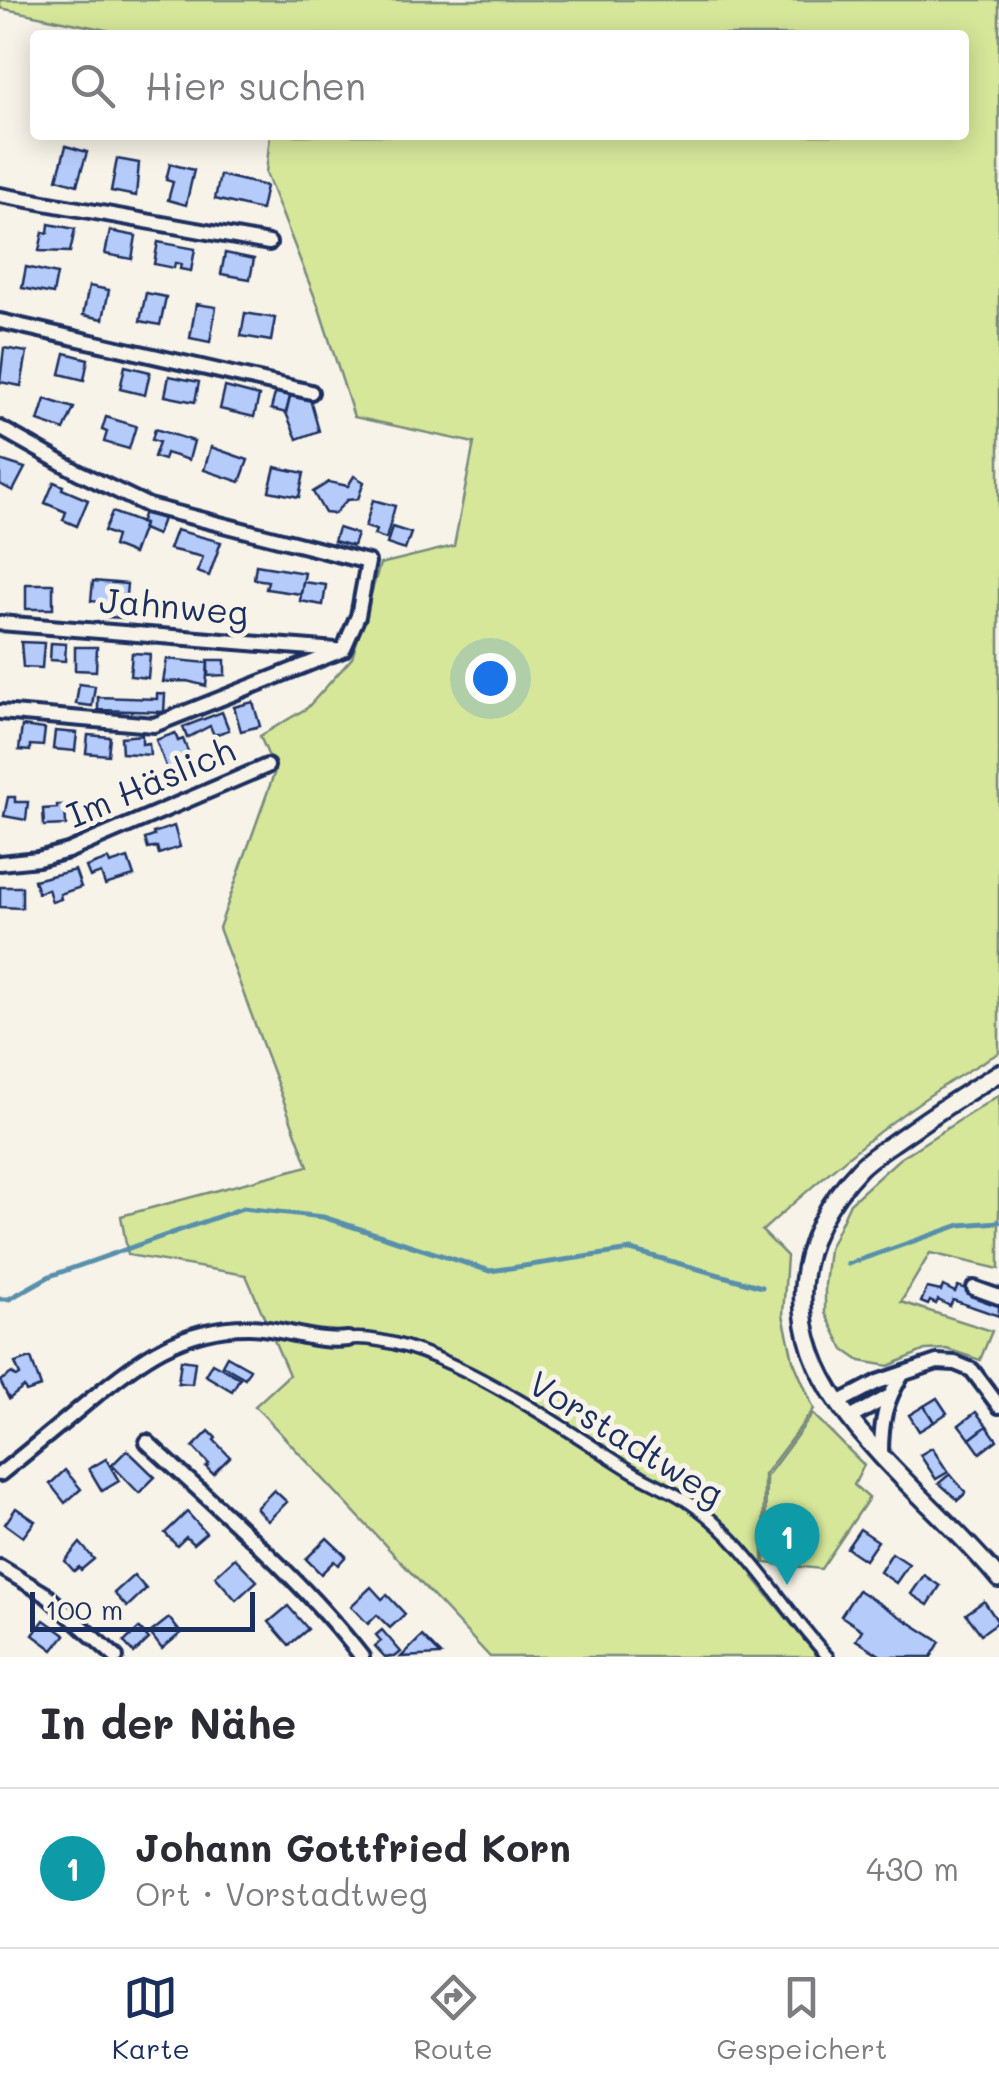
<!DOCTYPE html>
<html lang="de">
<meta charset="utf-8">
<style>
body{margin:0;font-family:Mali,sans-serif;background:#f2f2f3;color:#2b2b33}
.scale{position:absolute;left:30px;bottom:25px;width:225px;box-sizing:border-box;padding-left:10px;border:5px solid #1b2f5e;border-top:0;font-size:28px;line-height:35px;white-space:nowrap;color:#1b2f5e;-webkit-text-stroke:8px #f7f3e8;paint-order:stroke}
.you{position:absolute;left:490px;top:678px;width:35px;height:35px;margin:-25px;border:8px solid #fff;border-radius:50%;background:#1a73e8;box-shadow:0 0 0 15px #1a73e833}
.badge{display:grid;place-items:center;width:65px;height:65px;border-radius:50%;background:#1b2f5e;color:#fff;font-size:32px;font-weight:700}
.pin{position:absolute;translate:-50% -82px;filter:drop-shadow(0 2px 5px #0008)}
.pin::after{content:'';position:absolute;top:52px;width:35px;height:30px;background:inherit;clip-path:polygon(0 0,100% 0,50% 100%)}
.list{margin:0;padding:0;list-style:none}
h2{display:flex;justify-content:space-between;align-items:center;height:130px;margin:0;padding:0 40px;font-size:42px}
h2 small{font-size:32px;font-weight:400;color:#7c7c81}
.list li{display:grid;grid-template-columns:65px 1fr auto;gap:30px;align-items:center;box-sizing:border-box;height:160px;padding:0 40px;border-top:2px solid #e1e1e2}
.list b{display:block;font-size:38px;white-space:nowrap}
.list p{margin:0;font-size:32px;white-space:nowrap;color:#7c7c81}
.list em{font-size:32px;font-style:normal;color:#7c7c81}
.icon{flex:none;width:55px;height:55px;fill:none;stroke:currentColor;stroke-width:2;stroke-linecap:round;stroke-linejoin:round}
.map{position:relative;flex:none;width:999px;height:1657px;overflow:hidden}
.search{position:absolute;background:#fff;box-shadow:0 5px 25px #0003;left:30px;right:30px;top:30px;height:110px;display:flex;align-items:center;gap:25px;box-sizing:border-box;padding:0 35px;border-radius:10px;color:#7c7c81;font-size:38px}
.sheet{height:290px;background:#fff}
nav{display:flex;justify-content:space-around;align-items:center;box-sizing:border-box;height:140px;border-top:2px solid #e1e1e2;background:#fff;font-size:28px;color:#7c7c81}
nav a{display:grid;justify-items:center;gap:5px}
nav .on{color:#1b2f5e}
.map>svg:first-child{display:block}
.green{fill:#d6e79a;stroke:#788b7c;stroke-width:2.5}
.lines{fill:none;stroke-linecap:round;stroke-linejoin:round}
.stream{stroke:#5890ab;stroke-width:5}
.building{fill:#b5cbfa;stroke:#1b2f5e;stroke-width:2.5}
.pedestrian-casing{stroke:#1b2f5e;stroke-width:16}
.minor-casing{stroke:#1b2f5e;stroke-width:20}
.tertiary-casing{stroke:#1b2f5e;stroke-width:22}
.pedestrian{stroke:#f7f3e8;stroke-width:9}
.minor{stroke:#f7f3e8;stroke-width:12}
.tertiary{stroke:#f7f3e8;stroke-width:15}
.labels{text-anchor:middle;stroke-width:10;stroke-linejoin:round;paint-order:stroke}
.street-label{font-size:35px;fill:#1b2f5e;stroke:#f7f3e8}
</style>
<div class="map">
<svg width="999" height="1657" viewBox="0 0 999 1657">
<rect width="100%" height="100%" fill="#f7f3e8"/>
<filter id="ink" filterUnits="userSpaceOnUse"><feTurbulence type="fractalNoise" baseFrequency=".01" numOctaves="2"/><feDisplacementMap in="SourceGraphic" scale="20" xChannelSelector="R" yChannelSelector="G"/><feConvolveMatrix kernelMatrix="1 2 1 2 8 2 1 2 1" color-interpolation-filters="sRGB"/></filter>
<g filter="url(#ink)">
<!-- green -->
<g class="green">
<path d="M0 0H999V1053C910 1101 837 1164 762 1231L787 1256 783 1315 793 1360 814 1409 764 1475 763 1563 753 1577 818 1657H490L255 1406 289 1375 246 1275 128 1255 121 1216 308 1166 219 928 275 771 260 736 307 708 352 658 380 564 454 546 474 443 354 417 319 308 266 173 270 135H964V35H130L0 8Z"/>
<path d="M999 1095V1269L930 1253 901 1302 992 1331 980 1360 947 1349 925 1350 889 1366 860 1361 844 1350 825 1313V1285L829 1249 850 1203 899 1159Z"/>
<path d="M813 1414 864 1465 854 1485 869 1498 821 1569 765 1563 766 1477Z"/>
</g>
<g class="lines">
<!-- stream -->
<g class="stream">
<path d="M848 1264 960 1225 999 1222"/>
<path d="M0 1299H9L50 1276 243 1208 323 1217 490 1271 631 1250 762 1287"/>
</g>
</g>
<!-- building -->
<g class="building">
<path d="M66 146 87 152 77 185 57 179Z"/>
<path d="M117 159 139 163 136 196 111 191Z"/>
<path d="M170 164 194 170 186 205 168 200 173 182 166 180Z"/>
<path d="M220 175 266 186 261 210 215 199Z"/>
<path d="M49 224 75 229 70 252 39 251 43 232 48 233Z"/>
<path d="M110 231 136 236 132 259 105 254Z"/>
<path d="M158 242 195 249 191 271 180 269 181 264 175 263 174 268 154 264Z"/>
<path d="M225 253 254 259 250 279 221 274Z"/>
<path d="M26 267 57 274 53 294 22 288Z"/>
<path d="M89 286 109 290 103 319 83 315Z"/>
<path d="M146 293 166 297 160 325 140 321Z"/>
<path d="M196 304 216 307 210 342 190 338Z"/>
<path d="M245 313 275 318 271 341 241 336Z"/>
<path d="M4 348 27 352 21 386 0 382Z"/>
<path d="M65 353 88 359 84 380 60 374Z"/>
<path d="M125 366 150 372 145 395 120 389Z"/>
<path d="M169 376 199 382 195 402 165 396Z"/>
<path d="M225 387 259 396 254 417 220 409Z"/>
<path d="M276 390 291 393 286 413 271 409Z"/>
<path d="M291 393 310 399 319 431 297 439 286 413Z"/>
<path d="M45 399 74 408 64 430 38 421Z"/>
<path d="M106 417 136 426 129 449 104 442 107 432 102 430Z"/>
<path d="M155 429 194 441 189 460 166 453 164 460 154 457 159 442 152 440Z"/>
<path d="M211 447 248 460 240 482 204 470Z"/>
<path d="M0 460 25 468 13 491 0 484Z"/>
<path d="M275 467 304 473 299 497 269 491Z"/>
<path d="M354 476 364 482 358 499 347 500 334 514 325 513 313 492 329 482 348 486Z"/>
<path d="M54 482 63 486 62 489 88 500 77 526 63 520 66 512 45 503Z"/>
<path d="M373 500 395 506 386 539 374 535 376 530 365 527Z"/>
<path d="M112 512 144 524 133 554 113 546 116 536 104 531Z"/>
<path d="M144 512 163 519 157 535 143 529 144 524 140 523Z"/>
<path d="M392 527 411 533 405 550 387 544Z"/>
<path d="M338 528 357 534 353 546 334 541Z"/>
<path d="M176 530 221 542 209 576 197 572 203 557 169 549Z"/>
<path d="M256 565 305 573 301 594 266 589 268 581 254 579Z"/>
<path d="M93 581 127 584 124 618 107 617 108 603 91 601Z"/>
<path d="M303 582 326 585 323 605 300 601Z"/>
<rect x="26" y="584" width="27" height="25"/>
<path d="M21 642 44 643 42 668 23 667Z"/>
<path d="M51 643 66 644 65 661 50 660Z"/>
<path d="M75 647H97L96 671 75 670Z"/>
<path d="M132 653 150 654 148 678 130 676Z"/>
<path d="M167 659 208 663 206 686 187 681 163 682Z"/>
<path d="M208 660H225V675L208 676Z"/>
<path d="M79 684 95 686 92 706 76 704Z"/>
<path d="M157 693 165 694 164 712 98 710V697L157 699Z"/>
<path d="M253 702 260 726 241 731 234 707Z"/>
<path d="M222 712 229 730 214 735 210 726 187 738 183 727Z"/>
<path d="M22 726 45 729 43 746 30 745V751L19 750Z"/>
<path d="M55 731 77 733 75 751 53 749Z"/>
<path d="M175 733 178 741 183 739 189 754 181 757 183 763 167 769 156 740Z"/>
<path d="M88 735 110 737 108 755 86 753Z"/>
<path d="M142 735V744L149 743 150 755 122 753 121 737Z"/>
<path d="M8 797H15V802H28L26 820 4 816Z"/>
<path d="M57 805H65L66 825 44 826 43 809 57 808Z"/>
<path d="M174 826 180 847 159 854 157 847 148 849 145 839 154 836 153 833Z"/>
<path d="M128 858 134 876 105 885 101 873 90 877 86 867 108 859 110 864Z"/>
<path d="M75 870 81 887 60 894 61 899 52 902 48 889 38 893 34 880Z"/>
<path d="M0 887H22V908L0 907Z"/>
<path d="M943 1286 955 1292 958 1286 999 1301V1316L953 1300 950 1306 938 1300 936 1304 930 1301 928 1305 921 1302 927 1288 941 1291Z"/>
<path d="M227 1356 250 1369 245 1378 222 1365Z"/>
<path d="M31 1358 41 1387 26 1392 24 1387 9 1399 0 1381 12 1373 16 1377 20 1375 15 1363Z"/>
<path d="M181 1360 195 1362 192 1384 178 1383Z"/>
<path d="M212 1363 240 1378 232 1391 205 1375Z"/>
<path d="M937 1398 947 1413 934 1422 924 1406Z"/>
<path d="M924 1406 934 1422 919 1431 909 1415Z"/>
<path d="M976 1412 987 1426 970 1439 959 1425Z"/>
<path d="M987 1426 997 1440 980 1453 970 1439Z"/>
<path d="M209 1431 216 1438 214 1440 230 1457 213 1474 206 1467 209 1464 193 1447Z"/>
<path d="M932 1448 948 1472 936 1479 920 1455Z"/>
<path d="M127 1450 155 1477 139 1493 112 1465Z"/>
<path d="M106 1459 119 1481 102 1491 89 1469Z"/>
<path d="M65 1470 81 1489 65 1503 50 1484Z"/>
<path d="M950 1474 966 1493 958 1500 939 1483Z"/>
<path d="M274 1490 287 1502 268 1521 256 1508Z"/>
<path d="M16 1508 35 1521 23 1537 5 1524Z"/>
<path d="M187 1512 206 1533 193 1544 186 1537 177 1546 165 1533Z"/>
<path d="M860 1529 878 1541 865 1560 847 1548Z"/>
<path d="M327 1538 346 1556 338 1565 334 1561 321 1574 306 1559Z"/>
<path d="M80 1543 94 1559 81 1570 79 1567 74 1571 65 1561Z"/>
<path d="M892 1553 909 1564 896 1583 880 1572Z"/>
<path d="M235 1558 257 1581 236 1600 215 1576Z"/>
<path d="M134 1575 146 1589 127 1607 114 1593Z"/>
<path d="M924 1575 940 1586 928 1605 911 1594Z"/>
<path d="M371 1587 382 1599 387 1595 405 1614 390 1628 377 1615 368 1624 351 1606Z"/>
<path d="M858 1590 940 1642 931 1657H883L856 1640 862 1630 841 1616Z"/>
<path d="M984 1601 998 1622 981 1634 966 1614Z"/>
<path d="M288 1606 308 1629 289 1645 269 1622Z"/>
<path d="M169 1618 181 1633 162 1649 150 1633Z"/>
<path d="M44 1620 65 1635 53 1650 33 1635Z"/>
<path d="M139 1628 149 1639 134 1653 124 1642Z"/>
<path d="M382 1630 401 1652 395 1657H385L375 1646 381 1641 376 1635Z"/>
<path d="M422 1636 441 1655 401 1657Z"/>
</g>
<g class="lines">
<!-- pedestrian casing -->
<g class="pedestrian-casing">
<path id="pedestrian" d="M348 1339C428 1331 562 1428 630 1470 649 1482 672 1490 690 1503 747 1542 782 1607 828 1657"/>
</g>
<!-- minor casing -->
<g class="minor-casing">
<g id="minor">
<path d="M0 195 269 243"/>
<path d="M0 321 311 392"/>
<path d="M0 428 78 472 149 506 368 562 358 616 343 650 154 725 0 712"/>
<path d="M0 623 336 650"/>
<path d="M0 863 38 859 68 851 267 766"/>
<path d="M974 1288 999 1297"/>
<path d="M838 1403 878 1382 937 1362 955 1363 972 1370 999 1406"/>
<path d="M850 1418 888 1397"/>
<path d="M147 1442C221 1511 300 1577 362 1657"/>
<path d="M881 1453C881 1422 885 1401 902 1375"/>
<path d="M0 1474C30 1450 59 1426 89 1401 138 1360 183 1326 250 1327 285 1328 311 1343 348 1339"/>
<path d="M0 1567 45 1594 116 1657"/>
</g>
</g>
<!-- tertiary casing -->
<g class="tertiary-casing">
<path id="tertiary" d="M999 1073C966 1093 934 1114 903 1136 889 1146 872 1156 860 1168 793 1238 783 1324 839 1404 884 1469 949 1518 999 1579"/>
</g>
<!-- pedestrian -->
<use href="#pedestrian" class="pedestrian"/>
<!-- minor -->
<use href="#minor" class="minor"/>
<!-- tertiary -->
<use href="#tertiary" class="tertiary"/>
</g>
</g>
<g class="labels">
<!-- street labels -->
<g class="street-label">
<text transform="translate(174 607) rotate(5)" y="12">Jahnweg</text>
<text transform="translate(151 783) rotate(-23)" y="12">Im Häslich</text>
<text transform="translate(626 1439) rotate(32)" y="12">Vorstadtweg</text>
</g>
</g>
</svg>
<div class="scale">100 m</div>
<div class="you"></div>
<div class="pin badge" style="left:787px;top:1585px;background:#0f9aa8">1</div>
<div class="search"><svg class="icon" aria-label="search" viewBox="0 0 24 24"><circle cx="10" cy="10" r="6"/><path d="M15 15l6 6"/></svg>Hier suchen</div>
</div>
<section class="sheet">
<h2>In der Nähe<small></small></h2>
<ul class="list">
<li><span class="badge" style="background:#0f9aa8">1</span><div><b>Johann Gottfried Korn</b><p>Ort · Vorstadtweg</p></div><em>430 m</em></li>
</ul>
</section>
<nav>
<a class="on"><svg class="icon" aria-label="map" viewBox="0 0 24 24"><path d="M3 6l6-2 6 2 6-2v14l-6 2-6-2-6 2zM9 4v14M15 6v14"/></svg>Karte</a>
<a><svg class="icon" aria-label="directions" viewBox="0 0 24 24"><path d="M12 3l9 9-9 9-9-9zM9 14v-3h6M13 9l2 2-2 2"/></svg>Route</a>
<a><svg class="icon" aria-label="saved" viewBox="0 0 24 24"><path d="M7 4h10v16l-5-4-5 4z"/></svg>Gespeichert</a>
</nav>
